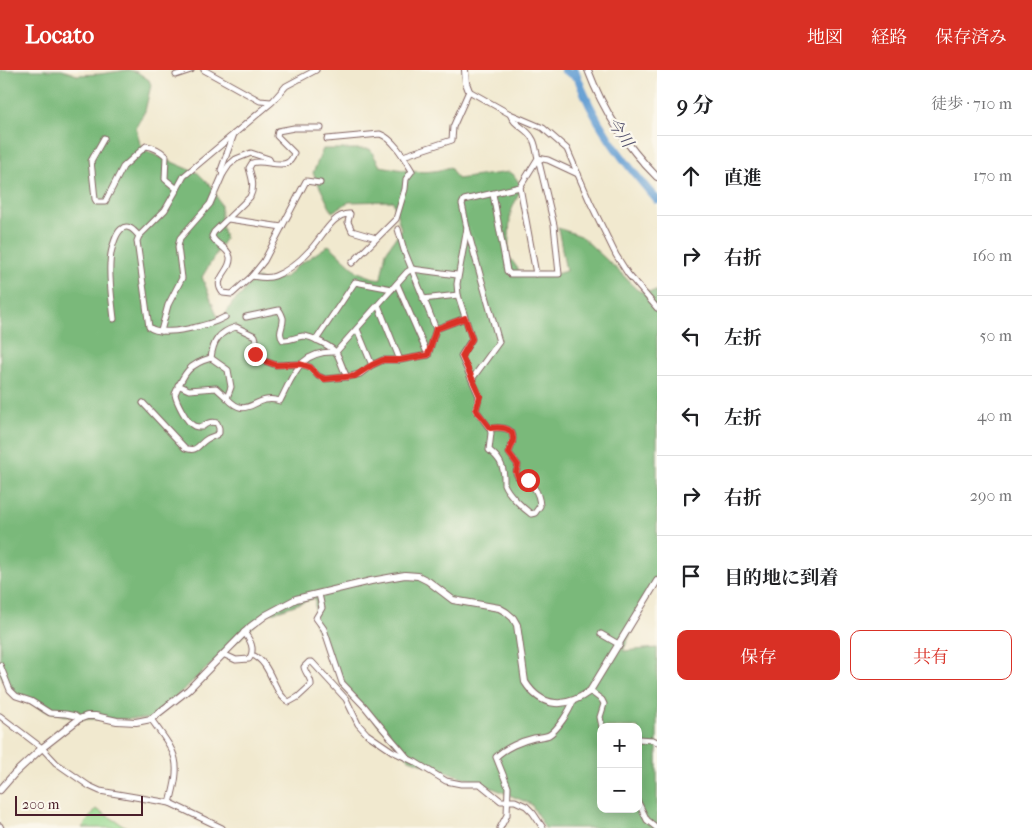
<!DOCTYPE html>
<html lang="ja">
<meta charset="utf-8">
<style>
body{margin:0;font-family:"IM FELL French Canon","Noto Serif JP",serif;background:#f2f2f2;color:#202124}
.controls{position:absolute;right:15px;bottom:15px;display:grid;overflow:hidden;border-radius:10px;box-shadow:0 2px 12px #0003}
.controls button{width:45px;height:45px;display:grid;place-items:center;padding:0;border:0;border-bottom:1px solid #e0e0e0;background:#fff;color:#202124;font:25px sans-serif}
.scale{position:absolute;left:15px;bottom:12px;width:128px;box-sizing:border-box;padding-left:5px;border:2px solid #4a1f2b;border-top:0;font-size:14px;line-height:18px;white-space:nowrap;color:#4a1f2b;-webkit-text-stroke:4px #fbf7ec;paint-order:stroke}
.stop{position:absolute;width:15px;height:15px;margin:-11px;border:4px solid #d93025;border-radius:50%;background:#fff}
.stop.end{background:#d93025;border-color:#fff;box-shadow:0 1px 5px #0008}
.list{margin:0;padding:0;list-style:none}
h2{display:flex;justify-content:space-between;align-items:center;height:65px;margin:0;padding:0 20px;font-size:21px}
h2 small{font-size:16px;font-weight:400;color:#757577}
.list li{display:grid;grid-template-columns:32px 1fr auto;gap:15px;align-items:center;box-sizing:border-box;height:80px;padding:0 20px;border-top:1px solid #e0e0e0}
.list b{display:block;font-size:19px;white-space:nowrap}
.list em{font-size:16px;font-style:normal;color:#757577}
.actions{display:flex;gap:10px;padding:15px 20px}
.actions a{flex:1;padding:11px 0;border:1px solid #d93025;border-radius:10px;text-align:center;font-size:18px;color:#d93025}
.actions .main{background:#d93025;color:#fff}
.icon{flex:none;width:28px;height:28px;fill:none;stroke:currentColor;stroke-width:2;stroke-linecap:round;stroke-linejoin:round}
.map{position:relative;flex:none;width:657px;height:758px;overflow:hidden}
header{display:flex;align-items:center;gap:30px;box-sizing:border-box;height:70px;padding:0 25px;background:#d93025;color:#fff}
header strong{font-size:24px}
nav{display:flex;gap:28px;margin-inline-start:auto;font-size:18px}
main{display:flex}
aside{flex:1;background:#fff}
.map>svg:first-child{display:block}
.green{fill:#98d990;stroke:#717c5e}
.forest{fill:#7ab97a;stroke:#626c52;fill-rule:evenodd}
.lines{fill:none;stroke-linecap:round;stroke-linejoin:round}
.river{stroke:#649ed3;stroke-width:8}
.minor-casing{stroke:#846664;stroke-width:7}
.tertiary-casing{stroke:#846664;stroke-width:8}
.minor{stroke:#fff;stroke-width:5}
.tertiary{stroke:#fff;stroke-width:6}
.route{stroke:#d93025;stroke-width:6}
.labels{text-anchor:middle;stroke-width:4.5;stroke-linejoin:round;paint-order:stroke}
.water-label{font-size:16px;font-style:italic;fill:#54526e;stroke:#fbf7ec}
</style>
<header>
<strong>Locato</strong>
<nav><a>地図</a><a>経路</a><a>保存済み</a></nav>
</header>
<main>
<div class="map">
<svg width="657" height="758" viewBox="0 0 657 758">
<rect width="100%" height="100%" fill="#fbf7ec"/>
<filter id="ink" filterUnits="userSpaceOnUse"><feTurbulence type="fractalNoise" baseFrequency=".02" numOctaves="2"/><feDisplacementMap in="SourceGraphic" scale="10" xChannelSelector="R" yChannelSelector="G"/><feConvolveMatrix kernelMatrix="1 2 1 2 8 2 1 2 1" color-interpolation-filters="sRGB"/></filter>
<filter id="wash" filterUnits="userSpaceOnUse"><feTurbulence type="fractalNoise" baseFrequency=".0096" numOctaves="4" result="noise"/><feDisplacementMap in="SourceGraphic" scale="20" xChannelSelector="R" yChannelSelector="G"/><feGaussianBlur stdDeviation="1.12" result="paint"/><feColorMatrix in="noise" values="0 0 0 0 0 0 0 0 0 0 0 0 0 0 0 0 0 1.4 0 .05"/><feComposite in="paint" operator="in"/></filter>
<g filter="url(#wash)">
<rect width="100%" height="100%" fill="#f1e9cf"/>
<!-- green -->
<path class="green" d="M96 739 128 758H82Z"/>
<!-- forest -->
<path class="forest" d="M0 0H62L77 5 100 4 128 0 137 2 149 10 151 15 145 41 136 57 140 74 148 82 198 103 213 118 221 136V151L225 169 202 207 220 253 233 232 242 224 248 215 258 208 265 212 286 207 297 196 329 175 358 202 379 210 381 208 386 182 401 159 393 131 349 132 332 142 313 103 323 79H370L380 96C405 100 425 106 450 97L457 109 509 102 513 104 520 114V121L512 139 510 148 508 185 521 203 556 204 566 201 558 158 581 166 623 205 636 219 641 222 657 221V504L623 581 657 578V758H545L531 734 483 714 409 689 342 613 315 554V528L266 545 151 649H78L44 640 10 620 0 604ZM601 657H638V739H601Z"/>
<g class="lines">
<!-- river -->
<g class="river">
<path d="M564 0 577 7"/>
<path d="M575 0C592 51 622 90 657 130"/>
</g>
</g>
</g>
<g filter="url(#ink)">
<g class="lines">
<!-- minor casing -->
<g class="minor-casing">
<g id="minor">
<path d="M204 0 260 31 271 32"/>
<path d="M176 5 191 0"/>
<path d="M104 68 91 91 95 129 97 132H105L123 97 146 76C154 77 160 80 166 86L165 109 177 119 165 140 139 166 137 171 149 257C162 268 211 255 225 247"/>
<path d="M327 69 380 64C394 69 404 88 412 101L406 109 405 119 396 149 352 193"/>
<path d="M403 86 452 70 453 57 469 21 510 44 543 58 567 79 590 132 616 185 628 204 657 238"/>
<path d="M223 104 221 100 234 64 272 32 286 16 316 0"/>
<path d="M320 113 306 111 264 191 252 206 232 224 223 223C211 209 232 201 230 187 228 177 215 175 212 166L214 162 250 127C255 117 252 108 249 98L252 93C266 88 289 104 294 83L277 66 278 61 294 58H321"/>
<path d="M520 117 536 204"/>
<path d="M177 119 184 106 234 64"/>
<path d="M493 124 507 201 510 204H559L554 155 538 88 548 90 578 104"/>
<path d="M228 149 282 157"/>
<path d="M467 158 457 214 458 225 472 269 461 286 479 326 476 340 490 359 491 363 489 380C499 388 503 394 504 407 504 407 504 414 504 414 508 424 523 438 531 444L535 443 540 436C539 421 532 411 518 407L516 403 518 395 509 383C510 378 514 372 513 368 513 356 497 357 490 359"/>
<path d="M398 159 404 180 436 259 428 285"/>
<path d="M252 206C259 207 267 209 275 206 288 201 299 192 309 181 320 171 333 142 350 144L348 152 352 161 376 168"/>
<path d="M397 214 428 285"/>
<path d="M423 229 458 225"/>
<path d="M378 235 400 290"/>
<path d="M246 247 279 240C281 242 282 245 283 248 284 257 277 262 283 270 290 271 295 267 303 266 311 266 333 277 337 284 341 292 343 300 347 307L360 304 372 295 383 290H400L428 285"/>
<path d="M114 249C112 231 109 211 110 194 110 185 116 151 130 158 133 159 136 163 139 166"/>
<path d="M357 259 372 295"/>
<path d="M436 259 465 248"/>
<path d="M161 261 168 235 182 208 178 177 180 168 210 134 223 104 229 95 236 89 251 83 269 89 271 93"/>
<path d="M316 270 355 212 392 219"/>
<path d="M211 288 228 300 231 317 227 328C249 352 253 323 280 331 294 304 300 280 336 282L407 202 412 199 457 205"/>
<path d="M211 288C213 271 219 262 236 257L255 266C258 273 254 280 256 288L276 295 300 294 310 297 318 306 325 309 347 307"/>
<path d="M472 309 499 272 467 158 462 134 464 130 520 117 538 88C536 82 536 73 532 68 526 57 514 56 510 44"/>
<path d="M178 315 189 320 216 318 227 328"/>
<path d="M143 333 185 378C198 383 198 374 207 369 212 366 215 367 219 363V358L217 353C211 351 207 353 202 357 200 357 196 357 194 356 187 353 176 331 175 324 184 303 189 294 211 288"/>
<path d="M319 524 322 538 316 548 324 559 342 613 365 637 378 653 407 687"/>
<path d="M601 564 620 575"/>
<path d="M223 584 236 590 249 589C256 579 250 570 244 562"/>
<path d="M252 585C272 592 272 623 289 632L298 627 311 615C312 609 305 603 304 597L309 592H312L346 629 358 654 367 664 392 681 415 692 446 711 461 714H480L501 731H515L526 736 533 743 543 758"/>
<path d="M0 595 10 620 16 626 31 631 50 643 66 644 75 646 79 649"/>
<path d="M590 621 602 630 604 634 600 647 602 657"/>
<path d="M0 646 42 678 56 693 89 716 100 721 170 733 222 758"/>
<path d="M151 649C177 685 182 689 170 733"/>
<path d="M638 669 653 670 657 672"/>
<path d="M638 732 647 750 657 758"/>
<path d="M0 756 1 758"/>
<path d="M500 758 507 745 508 717 496 687C505 678 521 671 534 668 538 667 545 667 549 665 557 660 570 641 573 631"/>
</g>
</g>
<!-- tertiary casing -->
<g class="tertiary-casing">
<g id="tertiary">
<path d="M465 0 466 13 469 21"/>
<path d="M588 0C603 40 627 77 657 107"/>
<path d="M0 720 14 704 42 678 79 649 87 646H95L117 651 136 652 151 649 188 620 250 557 266 545 296 529 371 511 405 505 418 506 428 511 453 530 499 538 506 542 513 548 517 555 525 612C542 639 567 638 590 621L657 511"/>
</g>
</g>
<!-- minor -->
<use href="#minor" class="minor"/>
<!-- tertiary -->
<use href="#tertiary" class="tertiary"/>
</g>
</g>
<g class="lines" filter="url(#ink)">
<!-- route -->
<path class="route" d="M255 284 256 288 276 295 300 294 310 297 318 306 325 309 355 306 372 295 383 290H400L428 285 436 259 465 248 472 269 462 286 480 326 476 340 490 358C497 357 513 356 513 368 514 372 510 378 509 383L518 395 516 402 518 407 528 410"/>
</g>
<g class="labels">
<!-- water labels -->
<g class="water-label">
<text transform="translate(621 62) rotate(56)" y="6">今川</text>
</g>
</g>
</svg>
<div class="controls">
<button>+</button>
<button>−</button>
</div>
<div class="scale">200 m</div>
<div class="stop" style="left:528px;top:410px"></div>
<div class="stop end" style="left:255px;top:284px"></div>
</div>
<aside>
<h2>9 分<small>徒歩 · 710 m</small></h2>
<ul class="list">
<li><svg class="icon" aria-label="ahead" viewBox="0 0 24 24"><path d="M12 20V5M6 11l6-6 6 6"/></svg><div><b>直進</b></div><em>170 m</em></li>
<li><svg class="icon" aria-label="right" viewBox="0 0 24 24"><path d="M7 20v-9h11M14 6l5 5-5 5"/></svg><div><b>右折</b></div><em>160 m</em></li>
<li><svg class="icon" aria-label="left" viewBox="0 0 24 24"><path d="M17 20v-9H6M10 6l-5 5 5 5"/></svg><div><b>左折</b></div><em>50 m</em></li>
<li><svg class="icon" aria-label="left" viewBox="0 0 24 24"><path d="M17 20v-9H6M10 6l-5 5 5 5"/></svg><div><b>左折</b></div><em>40 m</em></li>
<li><svg class="icon" aria-label="right" viewBox="0 0 24 24"><path d="M7 20v-9h11M14 6l5 5-5 5"/></svg><div><b>右折</b></div><em>290 m</em></li>
<li><svg class="icon" aria-label="arrive" viewBox="0 0 24 24"><path d="M6 21V4h12l-3 4 3 4H6"/></svg><div><b>目的地に到着</b></div></li>
</ul>
<div class="actions"><a class="main">保存</a><a>共有</a></div>
</aside>
</main>
